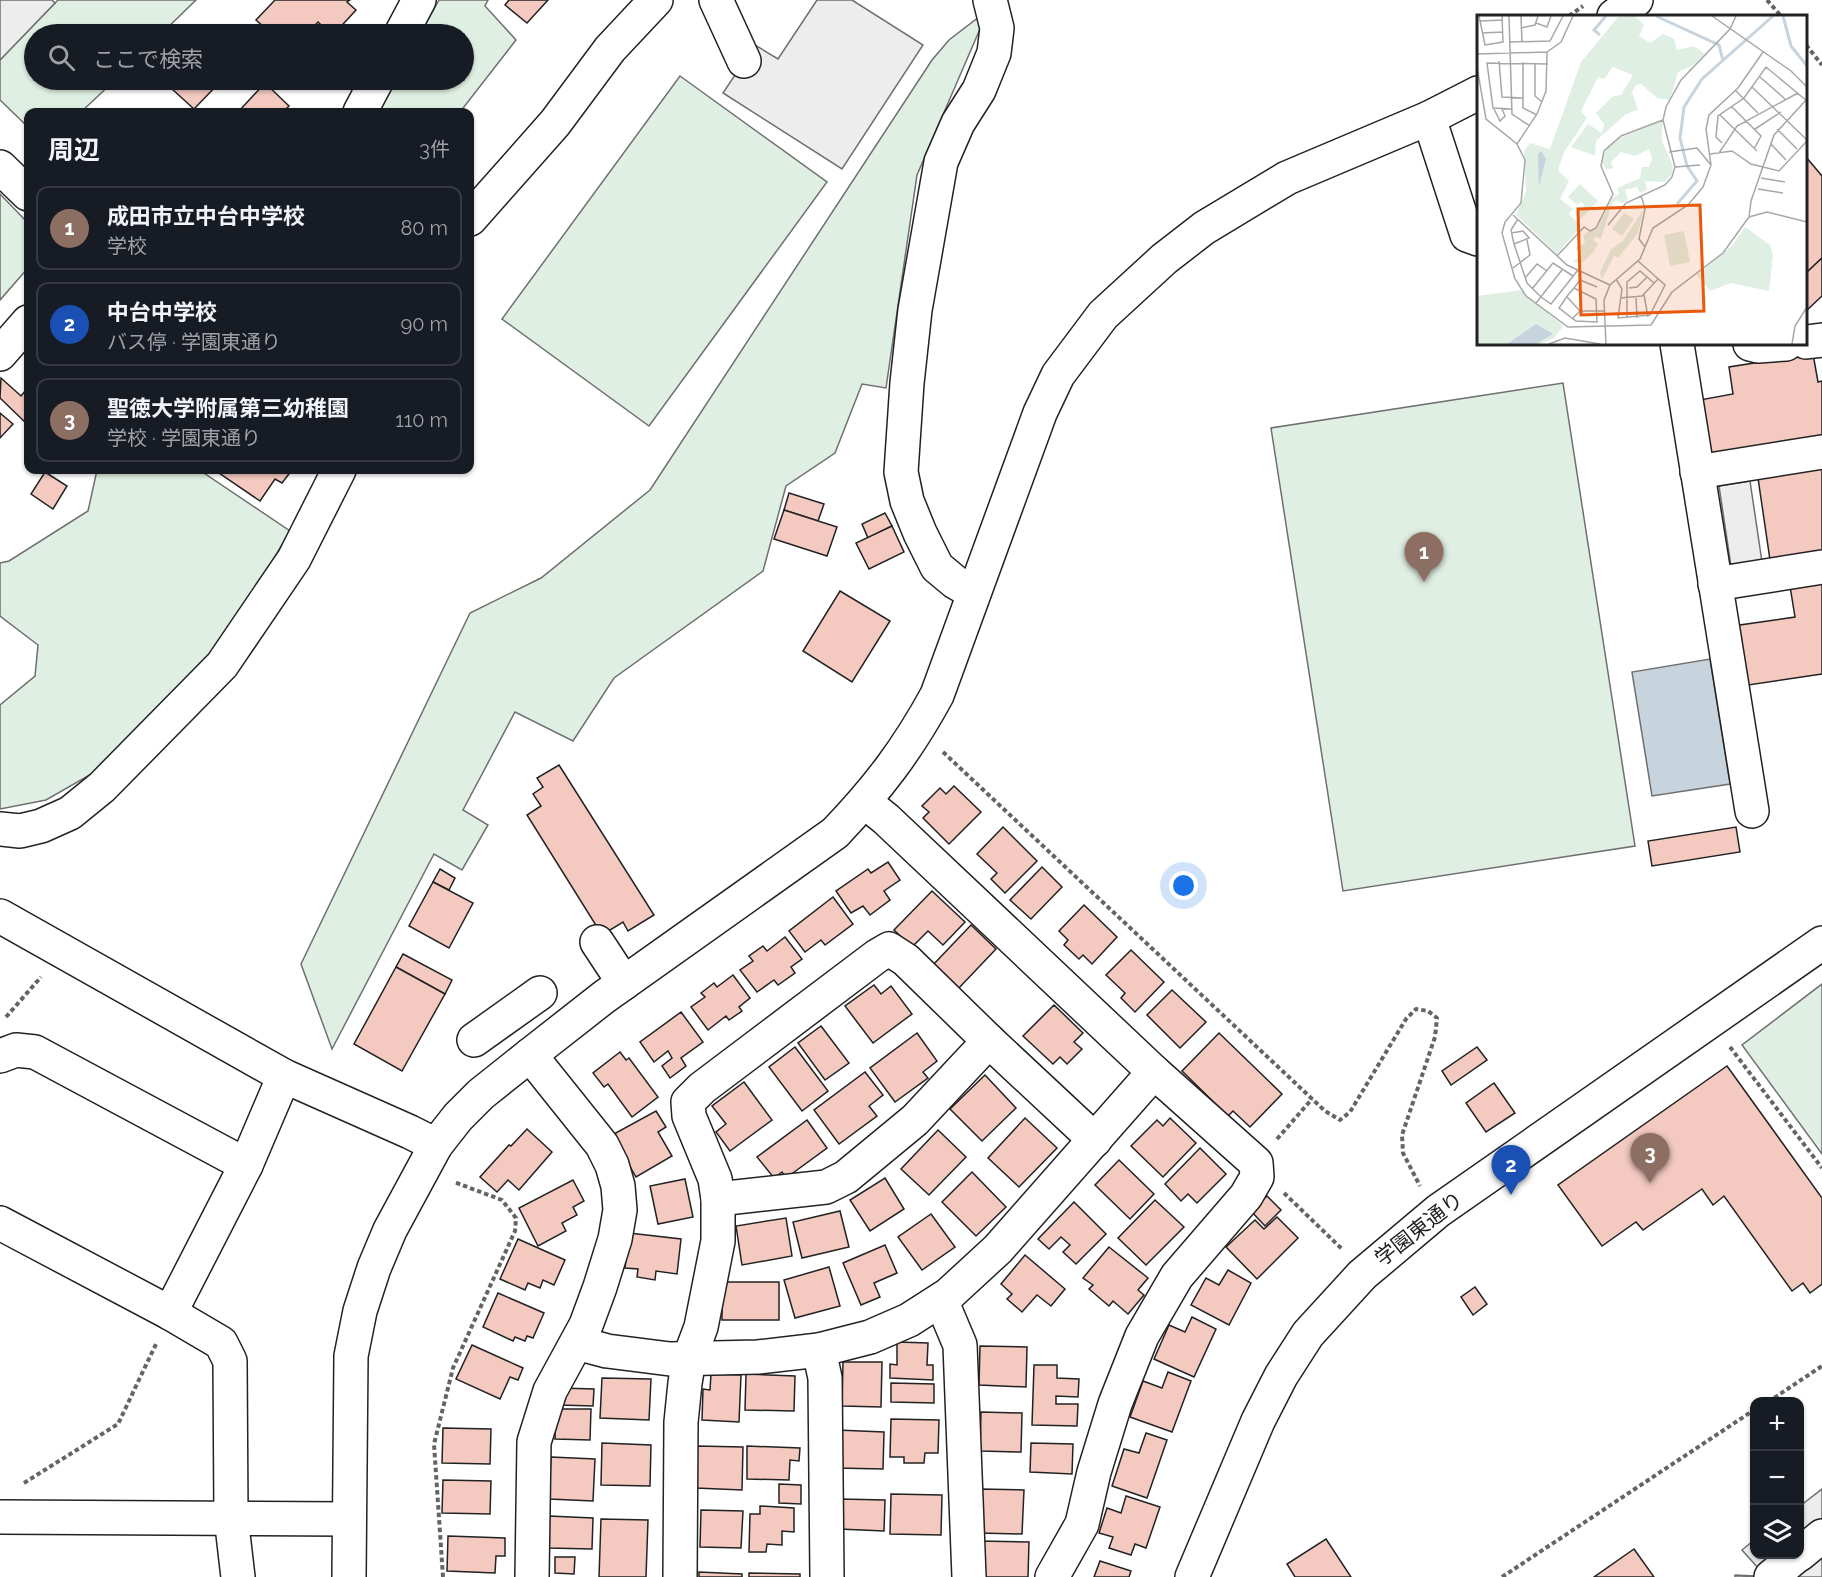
<!DOCTYPE html>
<html lang="ja">
<meta charset="utf-8">
<style>
body{margin:0;font-family:Raleway,"Noto Sans JP",sans-serif;background:#242831;color:#f1f3f6}
.controls{position:absolute;right:18px;bottom:18px;display:grid;overflow:hidden;border-radius:12px;box-shadow:0 2px 4px #0004}
.controls button{width:54px;height:54px;display:grid;place-items:center;padding:0;border:0;border-bottom:2px solid #363941;background:#171b24;color:#f1f3f6;font:30px sans-serif}
.you{position:absolute;left:1184px;top:886px;width:21px;height:21px;margin:-15px;border:4px solid #fff;border-radius:50%;background:#1a73e8;box-shadow:0 0 0 9px #1a73e833}
.badge{display:grid;place-items:center;width:39px;height:39px;border-radius:50%;background:#0f766e;color:#fff;font-size:20px;font-weight:700}
.pin{position:absolute;translate:-50% -50px;filter:drop-shadow(0 2px 3px #0008)}
.pin::after{content:'';position:absolute;top:32px;width:21px;height:18px;background:inherit;clip-path:polygon(0 0,100% 0,50% 100%)}
.list{margin:0;padding:0;list-style:none}
h2{display:flex;justify-content:space-between;align-items:center;height:78px;margin:0;padding:0 24px;font-size:26px}
h2 small{font-size:20px;font-weight:400;color:#9ea1a6}
.list li{display:grid;grid-template-columns:39px 1fr auto;gap:18px;align-items:center;box-sizing:border-box;height:84px;margin:0 12px 12px;padding:0 12px;border:2px solid #363941;border-radius:12px}
.list b{display:block;font-size:22px;white-space:nowrap}
.list p{margin:0;font-size:20px;white-space:nowrap;color:#9ea1a6}
.list em{font-size:20px;font-style:normal;color:#9ea1a6}
.icon{flex:none;width:33px;height:33px;fill:none;stroke:currentColor;stroke-width:2;stroke-linecap:round;stroke-linejoin:round}
.map{position:relative;flex:none;width:1822px;height:1577px;overflow:hidden}
.search{position:absolute;background:#171b24;box-shadow:0 2px 4px #0004;left:24px;top:24px;width:450px;height:66px;display:flex;align-items:center;gap:15px;box-sizing:border-box;padding:0 21px;border-radius:33px;color:#9ea1a6;font-size:22px}
.panel{position:absolute;background:#171b24;box-shadow:0 2px 4px #0004;left:24px;top:108px;width:450px;height:366px;border-radius:12px}
.map>svg:first-child{display:block}
.green{fill:#e0efe3;stroke:#6f6f6f;stroke-width:1.5}
.parking{fill:#ededed;stroke:#6f6f6f;stroke-width:1.5}
.water{fill:#c7d3dd;stroke:#6f6f6f;stroke-width:1.5}
.building{fill:#f3c9c0;stroke:#222;stroke-width:1.5}
.lines{fill:none;stroke-linecap:round;stroke-linejoin:round}
.minor-casing{stroke:#222;stroke-width:36}
.path{stroke:#646464;stroke-width:4;stroke-dasharray:4.5 3;stroke-linecap:butt}
.minor{stroke:#fff;stroke-width:33}
.labels{text-anchor:middle;stroke-width:4.5;stroke-linejoin:round;paint-order:stroke}
.street-label{font-size:21px;fill:#222;stroke:#fff}
.inset-river{fill:none;stroke:#c7d3dd;stroke-width:3}
.inset-road{fill:none;stroke:#a7a7a7;stroke-width:1.5}
.view{fill:#e8590c;fill-opacity:0.15;stroke:#e8590c;stroke-width:3}
.inset-edge{fill:none;stroke:#222;stroke-width:3}
</style>
<div class="map">
<svg width="1822" height="1577" viewBox="0 0 1822 1577">
<rect width="100%" height="100%" fill="#fff"/>
<!-- green -->
<g class="green">
<path d="M58 0H196L161 34H34V80H115L81 112H28V127L0 100V60Z"/>
<path d="M439 0H488L485 6 516 40 460 112H378L396 80H464V34H420Z"/>
<path d="M979 17 980 29 917 175 886 388 862 384 835 453 786 486 763 571 614 678 573 741 515 712 463 810 488 825 462 870 434 854 332 1049 301 964 470 613 541 578 650 490 932 60 949 40Z"/>
<path d="M680 76 827 182 649 426 502 319Z"/>
<path d="M0 194 28 223V268L0 300Z"/>
<path d="M1563 383 1635 846 1343 891 1271 428Z"/>
<path d="M97 470H206L204 473 290 531 229 635 102 768 46 800 0 809V705L35 676 38 645 0 616V563L9 561 88 511Z"/>
<path d="M1822 984V1154L1742 1045Z"/>
</g>
<!-- parking -->
<g class="parking">
<path d="M0 0H52L55 3 0 60Z"/>
<path d="M817 0H852L923 45 842 169 723 93 755 45 778 59Z"/>
<path d="M1750 481 1762 562 1731 566 1719 486Z"/>
<path d="M1822 1489V1577H1735V1575L1756 1576 1759 1569 1742 1550 1754 1540V1554H1800V1506Z"/>
</g>
<!-- water -->
<path class="water" d="M1710 659 1730 784 1652 796 1632 672Z"/>
<!-- building -->
<g class="building">
<path d="M275 0H350L347 2 356 10 334 34H331L318 22 307 34H272L256 20Z"/>
<path d="M509 0H548L527 23 505 5Z"/>
<path d="M180 80H222L194 109 172 89Z"/>
<path d="M265 83 289 106 283 112H238Z"/>
<path d="M1806 157 1822 176V258L1806 273Z"/>
<path d="M1822 258V296L1806 311V273Z"/>
<path d="M1813 354 1818 382 1822 381V440L1703 459 1694 401 1733 394 1729 367Z"/>
<path d="M1 378 21 396 26 390 28 393V425L0 398Z"/>
<path d="M0 413 13 424 0 438Z"/>
<path d="M1822 469V552L1770 560 1758 478Z"/>
<path d="M221 470H292L282 483 275 479 260 501 219 473Z"/>
<path d="M45 472 67 486 53 509 31 494Z"/>
<path d="M789 493 824 504 818 521 784 510Z"/>
<path d="M784 510 837 527 827 556 774 539Z"/>
<path d="M885 513 892 526 868 538 862 524Z"/>
<path d="M892 526 904 552 869 569 856 543Z"/>
<path d="M1822 581V674L1742 686 1733 626 1795 617 1790 586Z"/>
<path d="M840 591 890 621 852 682 803 651Z"/>
<path d="M559 765 654 915 628 931 623 922 602 935 527 815 541 806 533 794 543 787 537 778Z"/>
<path d="M954 786 981 812 949 844 923 818 929 812 922 806 940 788 946 794Z"/>
<path d="M1003 827 1037 861 1005 893 991 879 997 873 977 854Z"/>
<path d="M1736 827 1740 852 1652 866 1648 841Z"/>
<path d="M888 862 900 880 884 891 890 900 870 915 863 906 851 913 836 891 868 869 871 873Z"/>
<path d="M1042 867 1062 887 1031 919 1010 900Z"/>
<path d="M440 869 455 878 449 890 433 882Z"/>
<path d="M433 882 473 903 449 948 409 926Z"/>
<path d="M932 891 965 922 943 945 928 931 912 947 894 930Z"/>
<path d="M833 897 853 924 825 945 821 940 805 952 789 931Z"/>
<path d="M1084 905 1117 937 1092 964 1083 955 1079 959 1064 945 1068 940 1059 931Z"/>
<path d="M971 925 996 949 957 990 932 966Z"/>
<path d="M785 937 802 959 791 967 795 973 778 985 774 980 757 992 740 970 753 961 749 956 763 946 767 951Z"/>
<path d="M1131 950 1164 982 1135 1012 1121 998 1125 993 1106 975Z"/>
<path d="M403 954 452 980 445 994 396 967Z"/>
<path d="M396 967 445 994 402 1071 354 1044Z"/>
<path d="M733 975 750 998 739 1007 742 1011 729 1020 726 1016 708 1030 691 1007 705 997 701 993 714 983 717 987Z"/>
<path d="M874 985 881 994 891 986 912 1014 873 1043 845 1006Z"/>
<path d="M1172 990 1206 1022 1180 1048 1147 1015Z"/>
<path d="M1054 1005 1083 1033 1074 1042 1082 1049 1067 1064 1060 1057 1053 1064 1023 1036Z"/>
<path d="M681 1012 703 1042 681 1058 686 1066 670 1078 662 1066 672 1058 668 1051 654 1062 640 1042Z"/>
<path d="M821 1026 849 1063 825 1080 798 1043Z"/>
<path d="M917 1033 937 1061 923 1072 928 1078 895 1102 870 1068Z"/>
<path d="M1219 1033 1282 1094 1250 1127 1233 1111 1228 1116 1182 1071Z"/>
<path d="M795 1047 828 1091 802 1111 769 1067Z"/>
<path d="M1477 1047 1487 1060 1451 1085 1442 1071Z"/>
<path d="M620 1052 626 1060 629 1058 658 1097 632 1117 608 1084 604 1087 593 1073Z"/>
<path d="M1727 1066 1822 1198V1284L1810 1293 1803 1283 1792 1291 1724 1196 1713 1205 1702 1189 1643 1230 1636 1222 1602 1246 1558 1185Z"/>
<path d="M865 1072 883 1095 869 1106 877 1116 839 1144 814 1110Z"/>
<path d="M985 1075 1016 1108 982 1141 950 1109Z"/>
<path d="M744 1082 772 1120 730 1151 716 1132 726 1124 712 1106Z"/>
<path d="M1494 1083 1515 1113 1486 1132 1466 1103Z"/>
<path d="M656 1111 666 1127 658 1132 672 1156 636 1177 612 1135Z"/>
<path d="M1025 1118 1057 1148 1019 1187 988 1158Z"/>
<path d="M1170 1118 1196 1143 1163 1177 1131 1146 1157 1120 1163 1126Z"/>
<path d="M807 1120 827 1148 786 1178 782 1172 774 1178 757 1157Z"/>
<path d="M527 1129 552 1152 519 1190 508 1180 497 1192 480 1177 509 1145 511 1146Z"/>
<path d="M938 1130 966 1157 929 1195 901 1169Z"/>
<path d="M1200 1148 1226 1174 1197 1203 1188 1194 1181 1201 1165 1184Z"/>
<path d="M1119 1160 1154 1194 1130 1219 1095 1185Z"/>
<path d="M972 1172 1006 1207 976 1236 942 1202Z"/>
<path d="M885 1178 904 1209 870 1231 850 1200Z"/>
<path d="M685 1179 693 1217 658 1224 650 1186Z"/>
<path d="M573 1180 584 1201 573 1207 577 1215 562 1223 566 1231 538 1246 519 1208Z"/>
<path d="M1267 1196 1281 1210 1265 1226 1251 1211Z"/>
<path d="M1155 1200 1184 1227 1146 1265 1118 1238Z"/>
<path d="M1074 1202 1106 1234 1076 1264 1063 1252 1070 1245 1061 1237 1049 1249 1038 1239Z"/>
<path d="M840 1211 849 1247 802 1258 793 1222Z"/>
<path d="M931 1214 955 1247 922 1270 898 1237Z"/>
<path d="M1277 1217 1298 1238 1257 1279 1226 1247 1255 1220 1264 1229Z"/>
<path d="M786 1218 792 1256 742 1265 736 1226Z"/>
<path d="M629 1233 681 1239 677 1274 656 1271 655 1280 637 1277 638 1269 625 1268Z"/>
<path d="M518 1239 565 1260 554 1285 543 1280 540 1288 528 1283 525 1290 500 1279Z"/>
<path d="M885 1245 897 1273 874 1283 880 1297 861 1305 843 1263Z"/>
<path d="M1109 1247 1148 1278 1138 1290 1144 1295 1128 1314 1113 1301 1109 1306 1089 1289 1093 1285 1083 1278Z"/>
<path d="M1025 1255 1065 1289 1051 1306 1037 1295 1022 1312 1007 1299 1012 1294 1001 1284Z"/>
<path d="M829 1267 840 1306 795 1318 784 1280Z"/>
<path d="M1228 1270 1251 1283 1229 1325 1191 1305 1206 1278 1219 1285Z"/>
<rect x="722" y="1282" width="57" height="38"/>
<path d="M1475 1287 1487 1304 1473 1315 1461 1297Z"/>
<path d="M498 1293 544 1313 533 1338 527 1336 525 1341 515 1337 513 1341 483 1327Z"/>
<path d="M1192 1317 1216 1329 1194 1377 1154 1359 1169 1325 1185 1332Z"/>
<path d="M897 1342 928 1343 927 1365H933V1380L890 1378V1364L897 1365Z"/>
<path d="M472 1345 523 1368 518 1380 510 1377 500 1399 456 1379Z"/>
<path d="M980 1346 1027 1347 1026 1387 979 1385Z"/>
<path d="M843 1362H882L881 1407 842 1406Z"/>
<path d="M1034 1365H1057V1378L1079 1379 1078 1397 1056 1396V1404H1078L1077 1426 1032 1425Z"/>
<path d="M1168 1372 1191 1381 1172 1432 1130 1417 1143 1381 1162 1388Z"/>
<path d="M711 1374 741 1375 739 1422 702 1420 703 1389 710 1390Z"/>
<path d="M746 1374 795 1376 794 1411 745 1410Z"/>
<path d="M602 1378 651 1379 649 1420 600 1418Z"/>
<path d="M891 1383 934 1384V1403L891 1402Z"/>
<path d="M560 1388 594 1389 593 1406 559 1405Z"/>
<path d="M556 1409H591L590 1440 555 1439Z"/>
<path d="M981 1412 1022 1413 1021 1452 980 1451Z"/>
<path d="M891 1419 939 1420 938 1453H925L924 1463H904V1457H890Z"/>
<path d="M443 1428 491 1429 490 1464 442 1463Z"/>
<path d="M837 1430 884 1432 883 1469 836 1468Z"/>
<path d="M1146 1433 1167 1440 1147 1498 1112 1486 1124 1449 1139 1453Z"/>
<path d="M602 1443 651 1445 650 1486 601 1485Z"/>
<path d="M1031 1443 1073 1444 1072 1474 1030 1472Z"/>
<path d="M697 1446 743 1447 742 1490 696 1488Z"/>
<path d="M747 1446 800 1448 799 1461 790 1460 789 1480 747 1479Z"/>
<path d="M551 1457 595 1459 593 1501 549 1499Z"/>
<path d="M443 1480 491 1481 490 1514 442 1513Z"/>
<path d="M779 1484 801 1485V1504L779 1503Z"/>
<path d="M980 1489 1024 1490 1022 1534 979 1533Z"/>
<path d="M891 1494 942 1495 941 1535 890 1534Z"/>
<path d="M1126 1496 1160 1507 1146 1548 1135 1544 1131 1555 1109 1548 1113 1537 1099 1533 1107 1508 1121 1513Z"/>
<path d="M840 1499 885 1500 884 1531 839 1529Z"/>
<path d="M760 1506 794 1508V1532L782 1531V1545L767 1544 766 1552H749L750 1514H760Z"/>
<path d="M701 1510 743 1511 741 1548 700 1547Z"/>
<path d="M549 1516 593 1518 592 1549 548 1548Z"/>
<path d="M601 1519 648 1520 646 1577H599Z"/>
<path d="M448 1536 505 1538V1556H496L495 1573 447 1571Z"/>
<path d="M1326 1539 1351 1577H1295L1287 1564Z"/>
<path d="M979 1541 1029 1542 1028 1577H978Z"/>
<path d="M1634 1549 1654 1577H1594Z"/>
<path d="M555 1557H575L574 1574 555 1573Z"/>
<path d="M1100 1561 1131 1571 1129 1577H1094Z"/>
<path d="M699 1572 742 1574V1577H699Z"/>
<path d="M749 1573 800 1574V1577H749Z"/>
</g>
<g class="lines">
<!-- minor casing -->
<g class="minor-casing">
<g id="minor">
<path d="M716 0 744 61"/>
<path d="M1614 16 1636 0"/>
<path d="M401 34 419 0"/>
<path d="M360 112 377 80"/>
<path d="M1429 118 1467 235 1478 239"/>
<path d="M0 167 28 194"/>
<path d="M470 219 555 123 610 49 656 0"/>
<path d="M1806 342 1822 340"/>
<path d="M1677 344 1752 811"/>
<path d="M1750 344 1758 346 1786 344"/>
<path d="M0 354 28 322"/>
<path d="M1697 472 1822 452"/>
<path d="M1715 584 1822 567"/>
<path d="M974 593 955 582 937 567 920 533 907 501 901 472 907 383 915 310 941 162 958 123 979 90 994 53 997 28 990 0"/>
<path d="M865 802 886 819 1154 1072 1256 1163 1257 1177 1246 1196 1177 1276 1142 1336 1115 1404 1094 1472 1082 1524 1052 1577"/>
<path d="M0 829 20 831 41 826 70 813 102 787 222 665 294 559 339 470"/>
<path d="M0 916 284 1076 410 1132 436 1145"/>
<path d="M597 942 624 983"/>
<path d="M474 1040 540 993"/>
<path d="M530 1055 602 1145 612 1165 618 1186 620 1210 615 1239 600 1287 586 1325 550 1391 534 1442 532 1577"/>
<path d="M0 1056 16 1050 35 1052 246 1165"/>
<path d="M718 1199 826 1187 846 1177 915 1120 989 1041"/>
<path d="M0 1223 170 1313 221 1343 230 1361 231 1517 238 1577"/>
<path d="M941 1300 960 1345 969 1577"/>
<path d="M170 1313 246 1165 284 1076"/>
<path d="M577 1343 607 1351 670 1359 758 1357 819 1350 870 1337 909 1320 948 1295 998 1249 1154 1072"/>
<path d="M819 1350 825 1378 827 1577"/>
<path d="M0 1517 348 1519"/>
<path d="M1800 1554 1822 1536"/>
<path d="M349 1577 351 1356 360 1311 374 1268 390 1230 436 1145 458 1117 481 1094 530 1055 604 997 835 833C878 788 907 750 937 695L1040 413 1058 375 1103 315 1164 259 1204 228 1287 178 1429 118 1478 93"/>
<path d="M680 1577 681 1422 685 1383 689 1359 701 1327 718 1241V1199L715 1179 689 1116 688 1102 702 1088 877 956 889 949 906 960 989 1041 1095 1140"/>
<path d="M1192 1577 1258 1421 1281 1376 1308 1334 1362 1275 1438 1211 1822 943"/>
<path d="M1771 1577 1799 1554"/>
</g>
</g>
<!-- path -->
<g class="path">
<path d="M1767 0 1781 16"/>
<path d="M1569 16 1583 6"/>
<path d="M1806 45 1822 65"/>
<path d="M943 752 1325 1111 1340 1120 1350 1112 1406 1019 1416 1009 1428 1011 1437 1018 1435 1037 1402 1135 1403 1153 1420 1186"/>
<path d="M6 1017 41 977"/>
<path d="M1730 1047 1822 1168"/>
<path d="M1277 1139 1312 1099"/>
<path d="M1284 1193 1343 1250"/>
<path d="M1768 1402 1822 1366"/>
<path d="M24 1483 118 1424 156 1344"/>
<path d="M443 1577 434 1444 453 1368 515 1231 516 1218 502 1200 454 1182"/>
<path d="M1502 1577 1754 1410"/>
</g>
<!-- minor -->
<use href="#minor" class="minor"/>
</g>
<g class="labels">
<!-- street labels -->
<g class="street-label">
<text transform="translate(1419 1229) rotate(-38)" y="7">学園東通り</text>
</g>
</g>
<!-- overview -->
<g transform="translate(1477 15)">
<rect width="330" height="330" fill="#fff"/>
<path d="M158 1 167 10 162 21 173 28 186 19 197 24 200 35 217 31 228 39 216 50 201 57 193 85 180 83 164 69 159 70 155 77 161 95 149 99 119 126 118 141 94 132 111 109 125 118 127 109 119 98 136 81 144 80 156 60 136 52 127 64 121 62 104 96 110 103 87 137 81 155 92 166 83 184 96 194 92 199 104 211 80 239 39 200 49 177 47 136 53 128 73 134 104 47 141 2ZM185 106V126L196 151 195 159 187 167 168 166 170 175 163 178 160 172 148 175 151 185 146 188 139 185 135 189 124 224 119 221 116 225 121 229 117 236 105 248 96 247 104 239 98 233 108 228 106 221 110 217 120 214 135 183 142 179 140 173 163 163 165 152H172L175 143 172 134 158 141 144 137 134 147 136 153 129 155 125 146 129 135 143 123ZM103 169 121 186 104 204 99 200 108 190 104 187 100 190 91 182ZM167 193 161 218 141 243 137 241 125 264 123 258 134 234 146 226ZM147 198 157 204 145 221 135 214ZM268 212 293 230 296 240 292 276 254 268 233 276 220 260 255 231ZM207 216 213 247 193 251 187 220ZM44 275 86 311 77 323 63 329H0V281Z" fill="#e0efe3"/>
<path d="M64 136 69 144 62 171 61 139ZM59 309 76 319 59 329H30Z" fill="#c7d3dd"/>
<path class="inset-river" d="M179 1 242 30 246 46M306 1 314 31 330 51M123 20 117 15 129 1M200 189 220 166 210 151 203 123 207 92 225 64 296 1"/>
<path class="inset-road" d="M2 1 8 30 26 27 25 1M32 1 35 99 53 111M44 1 45 27M235 1 314 56 330 72M3 6 25 5M59 8 70 12 74 1M44 13 58 10 61 1M5 18 26 17M33 27 73 26 86 1M0 39 70 37 84 27 96 1M22 46 25 82 46 83M46 47V93L60 100M58 48V81L65 87M0 52 9 104 40 129 48 145 44 188 28 207 25 218 38 264 49 281 91 312 174 310 195 277 246 238 272 202 290 197 330 207M283 62 308 84M275 72 330 125M258 75 281 98M255 92 284 121 277 134M17 94 23 106 28 101 25 94M35 94 16 93 10 48 71 49M243 100 280 136M278 114 304 97M300 114 320 134M245 128 239 122 241 101 267 83 289 52 330 86M40 129 60 99 69 76 70 37M294 129 309 145M192 137 220 133 234 150M242 138 260 111 321 78M233 139 255 136 274 149 302 156 330 126M198 152 223 150M284 163 308 167M281 174 306 178M164 180 168 194 162 224 168 232M36 200 90 250 133 270M272 202 274 186 297 120 330 84M41 204 34 215 37 229 50 268 64 282 74 289 101 255M131 210 149 188 188 170 195 162 198 152 186 105 189 92 204 65 253 14 259 1M34 218 46 216 52 223 37 229M80 241 107 212 113 216 119 213 136 179 124 151 127 136 144 121 186 105M36 253 53 240 50 225M48 263 60 249 70 256M139 264 145 274 141 303 173 300 188 270 161 246M97 273 119 284 120 307 99 306 82 293 91 280 97 273 103 265 120 272M152 273 160 272 170 262M55 274 76 248 96 261M167 280 171 302M90 282 103 296M143 283 165 281 181 264M159 283 160 303M59 288 85 255M150 303V267L163 256 177 268M95 304 103 296H128M72 329 88 323 123 329M129 329 127 285 133 270 163 244 176 213 211 190 226 172 234 150 229 114 232 100 261 73 286 37M315 329 318 311 330 292"/>
<path class="view" d="M223 190 227 296 104 300 101 194Z"/>
<rect width="330" height="330" class="inset-edge"/>
</g>
</svg>
<div class="controls">
<button>+</button>
<button>−</button>
<button><svg class="icon" aria-label="layers" viewBox="0 0 24 24"><path d="M12 4l9 5-9 5-9-5zM3 14l9 5 9-5"/></svg></button>
</div>
<div class="you"></div>
<div class="pin badge" style="left:1424px;top:582px;background:#8d6e63">1</div>
<div class="pin badge" style="left:1511px;top:1195px;background:#1a4fb4">2</div>
<div class="pin badge" style="left:1650px;top:1183px;background:#8d6e63">3</div>
<div class="search"><svg class="icon" aria-label="search" viewBox="0 0 24 24"><circle cx="10" cy="10" r="6"/><path d="M15 15l6 6"/></svg>ここで検索</div>
<section class="panel">
<h2>周辺<small>3件</small></h2>
<ul class="list">
<li><span class="badge" style="background:#8d6e63">1</span><div><b>成田市立中台中学校</b><p>学校</p></div><em>80 m</em></li>
<li><span class="badge" style="background:#1a4fb4">2</span><div><b>中台中学校</b><p>バス停 · 学園東通り</p></div><em>90 m</em></li>
<li><span class="badge" style="background:#8d6e63">3</span><div><b>聖徳大学附属第三幼稚園</b><p>学校 · 学園東通り</p></div><em>110 m</em></li>
</ul>
</section>
</div>
